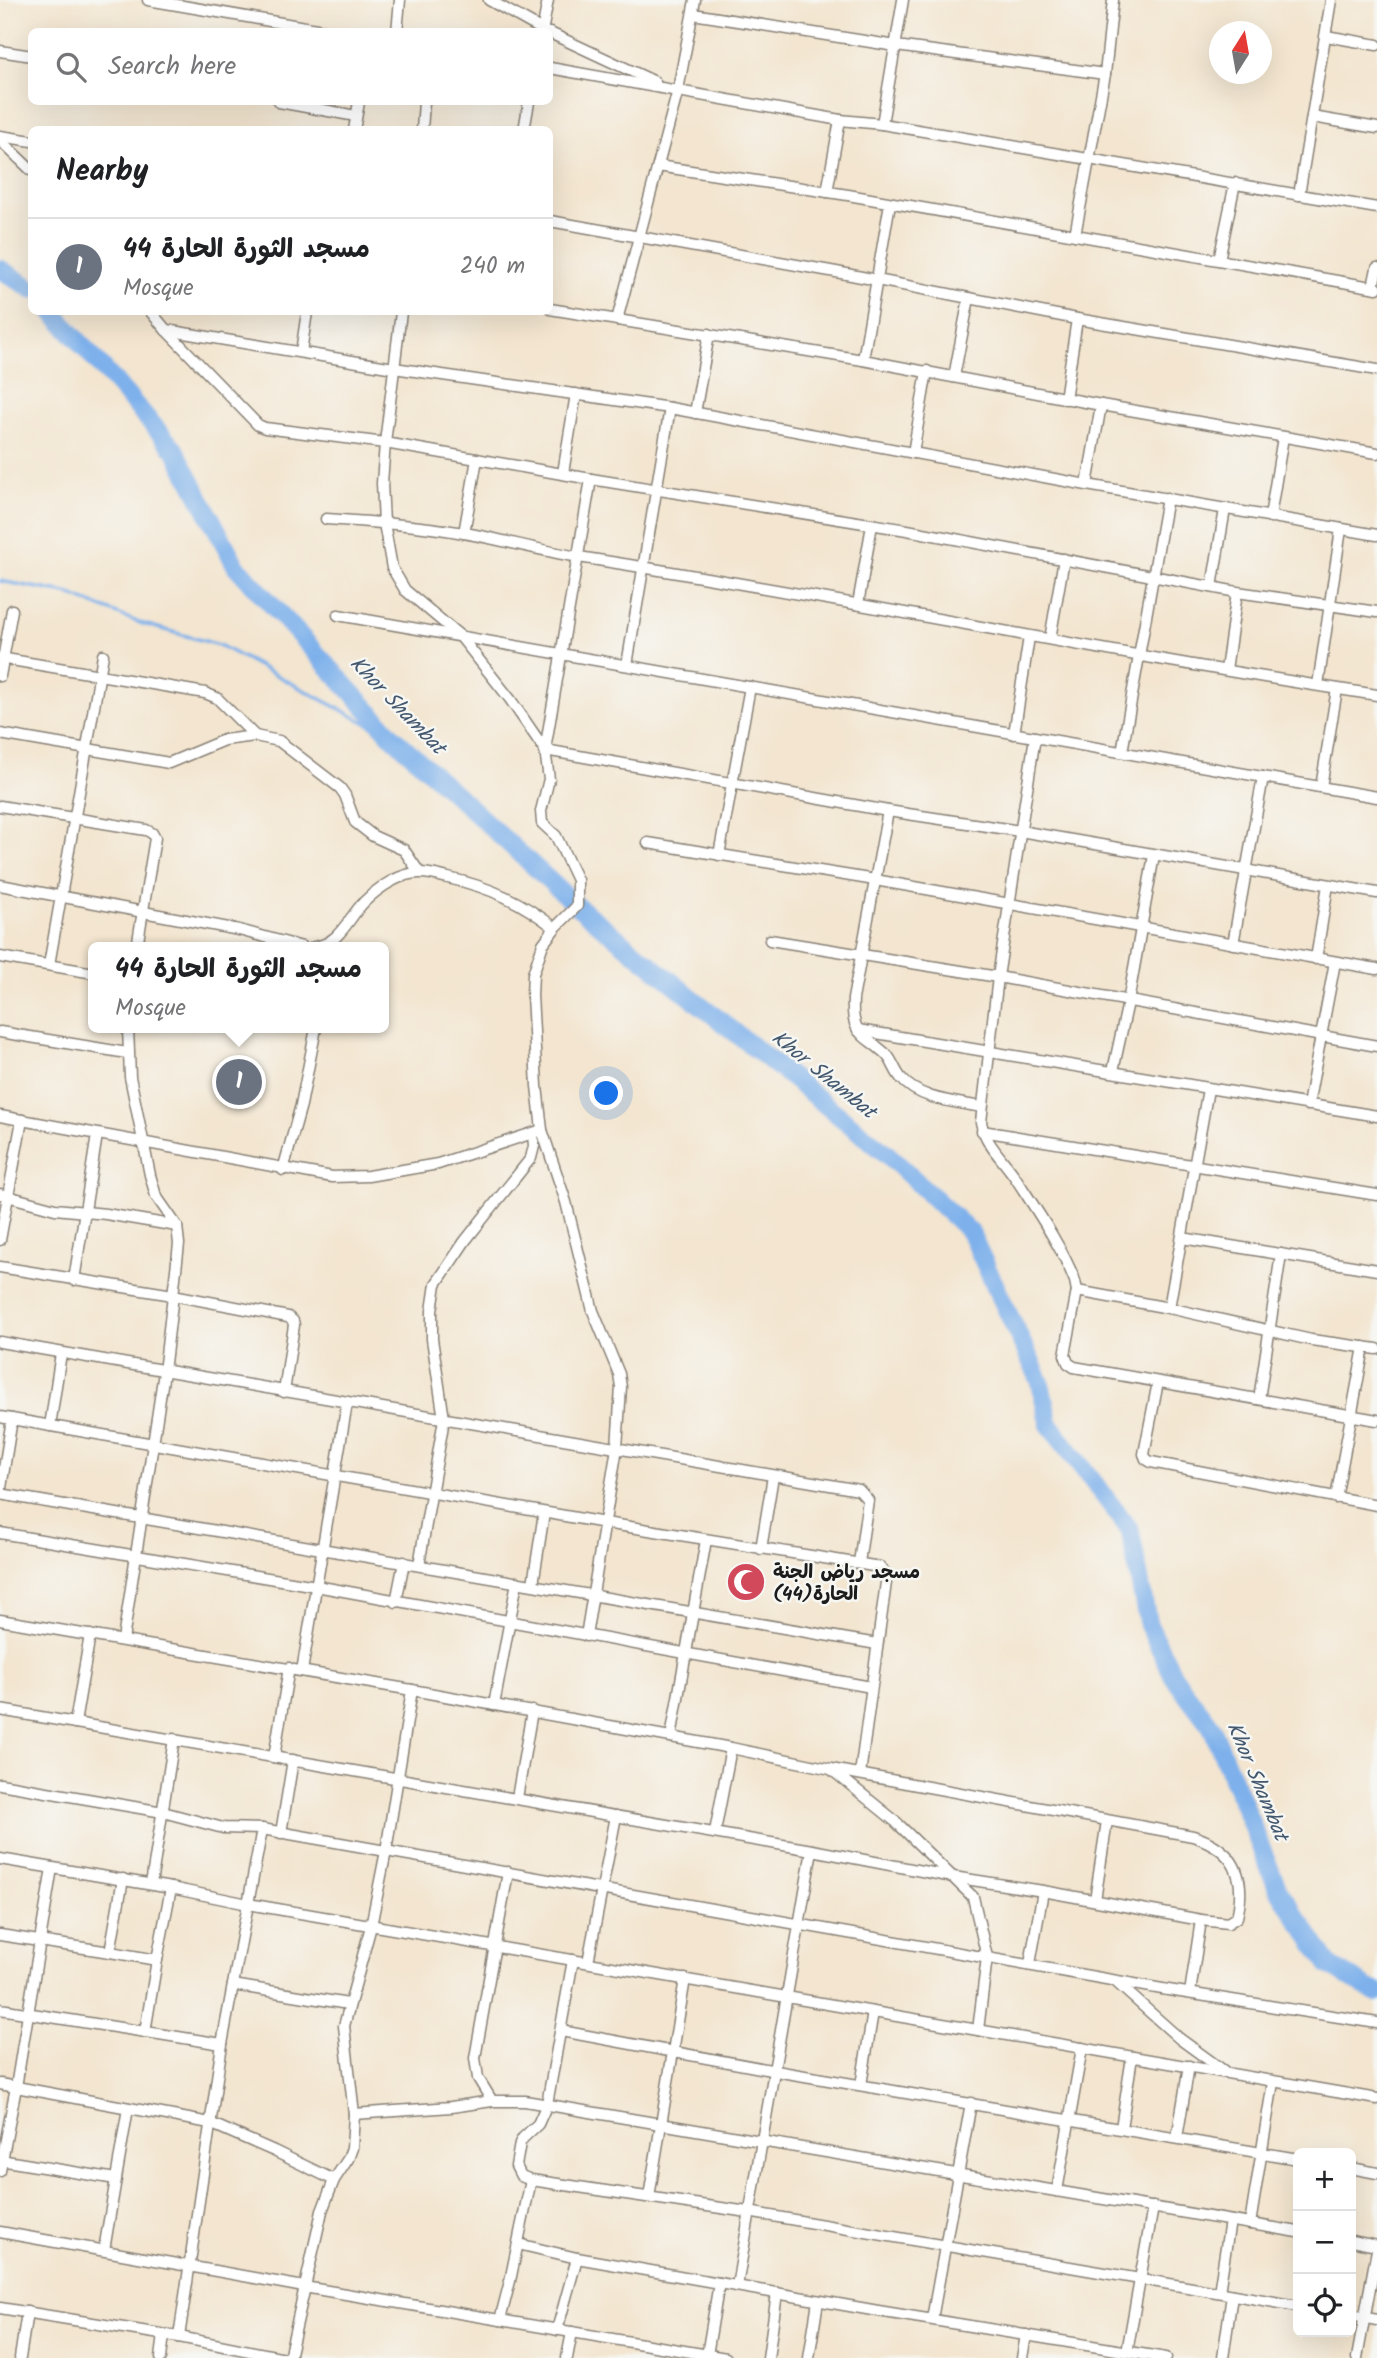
<!DOCTYPE html>
<meta charset="utf-8">
<style>
body{margin:0;font-family:Kalam,"Playpen Sans Arabic",sans-serif;background:#f6f6f6;color:#202124}
.controls{position:absolute;right:21px;bottom:21px;display:grid;overflow:hidden;border-radius:10px;box-shadow:0 7px 28px #0002}
.controls button{width:63px;height:63px;display:grid;place-items:center;padding:0;border:0;border-bottom:2px solid #e0e0e0;background:#fff;color:#202124;font:35px sans-serif}
.compass{position:absolute;left:1209px;top:21px;width:63px;height:63px;border-radius:50%;background:#fff;box-shadow:0 7px 28px #0002;rotate:11deg}
.you{position:absolute;left:607px;top:1094px;width:24px;height:24px;margin:-18px;border:5px solid #fff;border-radius:50%;background:#1a73e8;box-shadow:0 0 0 10px #1a73e833}
.badge{display:grid;place-items:center;width:46px;height:46px;border-radius:50%;background:#7c3aed;color:#fff;font-size:23px;font-weight:700}
.pin{position:absolute;translate:-50% -50%;border:4px solid #fff;box-shadow:0 2px 7px #0006}
.popup{position:absolute;left:88px;top:942px;width:301px;height:91px;box-sizing:border-box;display:grid;place-content:center;border-radius:10px;background:#fff;filter:drop-shadow(0 2px 5px #0005);font-size:23px;white-space:nowrap;color:#757577}
.popup b{font-size:26px;color:#202124}
.popup::after{content:'';position:absolute;left:50%;top:100%;margin-left:-14px;border:14px solid transparent;border-top-color:#fff}
.list{margin:0;padding:0;list-style:none}
h2{display:flex;justify-content:space-between;align-items:center;height:91px;margin:0;padding:0 28px;font-size:30px}
h2 small{font-size:23px;font-weight:400;color:#757577}
.list li{display:grid;grid-template-columns:46px 1fr auto;gap:21px;align-items:center;box-sizing:border-box;height:98px;padding:0 28px;border-top:2px solid #e0e0e0}
.list b{display:block;font-size:26px;white-space:nowrap}
.list p{margin:0;font-size:23px;white-space:nowrap;color:#757577}
.list em{font-size:23px;font-style:normal;color:#757577}
.icon{flex:none;width:38px;height:38px;fill:none;stroke:currentColor;stroke-width:2;stroke-linecap:round;stroke-linejoin:round}
.map{position:relative;flex:none;width:1377px;height:2358px;overflow:hidden}
.search{position:absolute;background:#fff;box-shadow:0 7px 28px #0002;left:28px;top:28px;width:525px;height:77px;display:flex;align-items:center;gap:18px;box-sizing:border-box;padding:0 24px;border-radius:10px;color:#757577;font-size:26px}
.panel{position:absolute;background:#fff;box-shadow:0 7px 28px #0002;left:28px;top:126px;width:525px;height:189px;border-radius:10px}
.map>svg:first-child{display:block}
.lines{fill:none;stroke-linecap:round;stroke-linejoin:round}
.stream{stroke:#7eb1eb;stroke-width:3.5}
.river{stroke:#7eb1eb;stroke-width:19}
.street-casing{stroke:#888076;stroke-width:13}
.street{stroke:#fff;stroke-width:10}
.labels{text-anchor:middle;stroke-width:5;stroke-linejoin:round;paint-order:stroke}
.poi-label{font-size:19px;font-weight:bold;fill:#1c1c1c;stroke:#f6f6f2;text-anchor:start}
.water-label{font-size:21px;font-style:italic;fill:#43586f;stroke:#f6f6f2}
</style>
<div class="map">
<svg width="1377" height="2358" viewBox="0 0 1377 2358">
<rect width="100%" height="100%" fill="#f6f6f2"/>
<filter id="ink" filterUnits="userSpaceOnUse"><feTurbulence type="fractalNoise" baseFrequency=".0143" numOctaves="2"/><feDisplacementMap in="SourceGraphic" scale="14" xChannelSelector="R" yChannelSelector="G"/><feConvolveMatrix kernelMatrix="1 2 1 2 8 2 1 2 1" color-interpolation-filters="sRGB"/></filter>
<filter id="wash" filterUnits="userSpaceOnUse"><feTurbulence type="fractalNoise" baseFrequency=".00686" numOctaves="4" result="noise"/><feDisplacementMap in="SourceGraphic" scale="28" xChannelSelector="R" yChannelSelector="G"/><feGaussianBlur stdDeviation="1.57" result="paint"/><feColorMatrix in="noise" values="0 0 0 0 0 0 0 0 0 0 0 0 0 0 0 0 0 1.4 0 .05"/><feComposite in="paint" operator="in"/></filter>
<g filter="url(#wash)">
<rect width="100%" height="100%" fill="#f3e5cf"/>
<g class="lines">
<!-- stream -->
<path class="stream" d="M0 581 66 593 140 623 219 645 393 737"/>
<!-- river -->
<g class="river">
<path d="M0 269 32 289"/>
<path d="M53 312 175 450 236 566 393 737 577 906 887 1154 970 1232 1040 1381 1049 1424 1130 1530 1148 1624 1175 1679 1211 1726 1278 1889 1329 1965 1377 1993"/>
</g>
</g>
</g>
<g filter="url(#ink)">
<g class="lines">
<!-- street casing -->
<g class="street-casing">
<g id="street">
<path d="M148 0 334 32"/>
<path d="M489 0 546 32"/>
<path d="M693 14 896 46 1105 74"/>
<path d="M397 32 400 0"/>
<path d="M542 32 548 0"/>
<path d="M550 33 655 82"/>
<path d="M1326 36 1377 45"/>
<path d="M0 51 32 56"/>
<path d="M550 68 840 120 882 124 1377 208"/>
<path d="M279 102 356 116"/>
<path d="M1312 117 1377 128"/>
<path d="M882 124 903 0"/>
<path d="M354 130 359 102"/>
<path d="M422 130 424 102"/>
<path d="M524 130 529 102"/>
<path d="M0 136 32 141"/>
<path d="M0 140 32 171"/>
<path d="M658 166 848 195 1377 288"/>
<path d="M827 192 840 120"/>
<path d="M1299 195 1331 0"/>
<path d="M550 221 836 272 1077 319 1377 370"/>
<path d="M1075 235 1105 74 1113 0"/>
<path d="M1219 260 1235 183"/>
<path d="M1373 287 1377 268"/>
<path d="M550 309 863 360 1101 405 1377 453"/>
<path d="M151 312 166 330 258 425 265 428 385 443 591 479 907 530 1237 592 1377 612"/>
<path d="M401 312 385 443 382 483 384 523 392 568 405 590 460 636 510 699 545 750 549 779 541 811 542 823 556 836 577 880V906L555 928 543 944 533 974 532 995 537 1086 542 1130 566 1202 593 1311 619 1374 621 1387 617 1448 586 1636"/>
<path d="M617 320 678 90 695 0"/>
<path d="M166 330 394 368 670 408 1087 485 1377 535"/>
<path d="M301 352 307 312"/>
<path d="M863 360 890 203"/>
<path d="M954 377 969 298"/>
<path d="M1065 399 1077 319"/>
<path d="M695 413 709 334"/>
<path d="M913 453 927 371"/>
<path d="M563 473 576 394"/>
<path d="M591 479 545 750 888 811 1020 831 1377 893"/>
<path d="M1087 485 1101 405"/>
<path d="M1270 517 1283 437"/>
<path d="M326 519C372 522 418 525 464 533 505 540 544 552 585 558 850 599 1112 655 1377 695"/>
<path d="M464 533 477 459"/>
<path d="M1212 587 1225 509"/>
<path d="M858 604 872 525"/>
<path d="M338 615 1377 797"/>
<path d="M1050 639 1064 559"/>
<path d="M0 658 205 693 217 698 255 736"/>
<path d="M627 665 670 408"/>
<path d="M1226 670 1237 592"/>
<path d="M0 676 12 610"/>
<path d="M1318 685 1341 529"/>
<path d="M0 734 169 763 224 740 255 736 279 741 340 788 345 795 355 822 373 836 404 850 419 872"/>
<path d="M1014 734 1029 637"/>
<path d="M1035 737 998 977 981 1122C985 1144 1003 1159 1015 1177 1035 1208 1062 1247 1075 1281L1077 1291 1065 1355 1068 1363 1074 1367 1377 1420"/>
<path d="M1122 752 1167 498"/>
<path d="M1321 787 1337 689"/>
<path d="M0 806 146 830 152 833 155 838 137 947"/>
<path d="M888 811 853 999C851 1036 863 1033 887 1055 893 1062 895 1071 901 1078 919 1100 956 1102 982 1107"/>
<path d="M648 843 875 880 1377 969"/>
<path d="M719 855 750 687"/>
<path d="M0 885 239 930 302 947"/>
<path d="M770 940 998 977 1377 1046"/>
<path d="M1233 944 1263 777"/>
<path d="M314 947C340 944 348 918 364 902 378 888 401 872 421 873 430 873 439 876 448 878 490 887 522 902 555 928"/>
<path d="M0 957 94 973"/>
<path d="M1316 959 1328 885"/>
<path d="M49 965 103 655"/>
<path d="M858 1030 1377 1116"/>
<path d="M0 1032 127 1053"/>
<path d="M1113 1071 1128 1002 1154 855"/>
<path d="M1308 1105 1335 962"/>
<path d="M0 1116 332 1177 368 1176 438 1164 542 1130"/>
<path d="M982 1131 1377 1195"/>
<path d="M283 1170 301 1105 316 1028"/>
<path d="M0 1194 55 1209 106 1214 177 1226"/>
<path d="M1182 1238 1377 1270"/>
<path d="M0 1240 22 1120"/>
<path d="M0 1267 173 1295 288 1317 293 1321 294 1325 284 1392"/>
<path d="M74 1280 97 1135"/>
<path d="M1077 1291 1169 1308 1311 1340 1377 1349"/>
<path d="M1169 1308 1208 1089"/>
<path d="M0 1342 859 1490 868 1500 859 1563"/>
<path d="M1158 1382 1144 1454 1146 1459 1151 1462 1377 1505"/>
<path d="M1259 1399 1281 1254"/>
<path d="M0 1417 605 1523 880 1567 887 1575 860 1774"/>
<path d="M50 1426 61 1353"/>
<path d="M0 1494 877 1644"/>
<path d="M0 1494 12 1419"/>
<path d="M1336 1498 1364 1347"/>
<path d="M0 1533 316 1586 871 1687"/>
<path d="M761 1549 773 1476"/>
<path d="M419 1565 444 1419 432 1339V1311L436 1284 465 1241 531 1158 534 1146 533 1134"/>
<path d="M533 1584 544 1513"/>
<path d="M396 1602 404 1562"/>
<path d="M0 1620 412 1690 731 1748 831 1769 895 1821 973 1897 987 1957 978 2030"/>
<path d="M123 1640 164 1372 179 1244 177 1226 156 1196 150 1175 130 1077 128 1028"/>
<path d="M302 1671 347 1403"/>
<path d="M494 1705 517 1582"/>
<path d="M0 1710 812 1850 953 1877 1043 1891 1201 1920 1228 1923 1237 1917C1247 1876 1234 1849 1193 1836L831 1769"/>
<path d="M75 1723 90 1635"/>
<path d="M671 1737 706 1540"/>
<path d="M274 1757 289 1668"/>
<path d="M0 1784 163 1812 223 1828 262 1829 248 1904 171 1888 157 1960 110 1952 123 1879"/>
<path d="M517 1798 532 1711"/>
<path d="M262 1829 1168 1990 1377 2023"/>
<path d="M715 1832 731 1748"/>
<path d="M281 1833 293 1760"/>
<path d="M0 1859 171 1888"/>
<path d="M151 1884 174 1739"/>
<path d="M1095 1900 1107 1821"/>
<path d="M0 1935 110 1952"/>
<path d="M573 1960 547 2104 538 2124 523 2138 520 2143 516 2166 521 2176 531 2180 748 2212 1298 2306"/>
<path d="M588 1962 616 1816"/>
<path d="M1030 1964 1043 1891"/>
<path d="M1115 1981 1180 2039 1224 2071"/>
<path d="M233 1985 348 2004"/>
<path d="M1190 1993 1201 1920"/>
<path d="M0 2009 222 2044"/>
<path d="M561 2031 787 2073 1298 2159"/>
<path d="M145 2032 157 1960"/>
<path d="M0 2084 210 2123 274 2151 334 2180"/>
<path d="M861 2085 873 2012"/>
<path d="M492 2101 478 2078 475 2058 508 1872"/>
<path d="M354 2114 451 2107 492 2101H525L1298 2232"/>
<path d="M1121 2128 1132 2057"/>
<path d="M1177 2138 1189 2066"/>
<path d="M0 2160 116 2179"/>
<path d="M1351 2168 1377 2173"/>
<path d="M0 2171 16 2087 52 1868"/>
<path d="M1057 2191 1082 2048"/>
<path d="M649 2197 685 1979"/>
<path d="M1250 2224 1273 2082"/>
<path d="M0 2232 304 2287 726 2358"/>
<path d="M1351 2241 1377 2246"/>
<path d="M518 2244 577 2258 878 2311 1166 2358"/>
<path d="M104 2250 128 2108"/>
<path d="M737 2286 812 1850"/>
<path d="M1219 2292 1230 2221"/>
<path d="M0 2308 179 2337 285 2358"/>
<path d="M1351 2315 1377 2320"/>
<path d="M932 2319 971 2103"/>
<path d="M500 2320 510 2281 531 2180"/>
<path d="M557 2330 577 2258"/>
<path d="M179 2337 222 2044 248 1904 1377 2099"/>
<path d="M1127 2352 1153 2207"/>
<path d="M707 2355 719 2283"/>
<path d="M20 2358 27 2312"/>
<path d="M161 2358 164 2335"/>
<path d="M289 2358 322 2211 334 2180 348 2159 352 2148 354 2114 344 2026 371 1926 386 1851 412 1690"/>
<path d="M567 2358 572 2332"/>
<path d="M768 2358 777 2293"/>
<path d="M809 2358 818 2301"/>
<path d="M1022 2358 1026 2335"/>
<path d="M1223 2358 1232 2295"/>
<path d="M1357 2358 1377 2250"/>
</g>
</g>
<!-- street -->
<use href="#street" class="street"/>
</g>
</g>
<!-- icons -->
<defs>
<g id="mosque-disc" transform="scale(2.0125)"><circle r="9.5" fill="#d1495b" stroke="#f6f6f2"/><path d="M3.5-4.9A6 6 0 1 0 3.5 4.9A5 5 0 1 1 3.5-4.9Z" fill="#fff"/></g>
</defs>
<g fill-rule="evenodd">
<use href="#mosque-disc" x="746" y="1582"/>
</g>
<g class="labels">
<!-- poi labels -->
<g class="poi-label">
<text x="773" y="1578">مسجد رياض الجنة<tspan x="773" dy="22">الحارة(44)</tspan></text>
</g>
<!-- water labels -->
<g class="water-label">
<text transform="translate(398 705) rotate(46)" y="7">Khor Shambat</text>
<text transform="translate(824 1074) rotate(39)" y="7">Khor Shambat</text>
<text transform="translate(1258 1781) rotate(67)" y="7">Khor Shambat</text>
</g>
</g>
</svg>
<div class="controls">
<button>+</button>
<button>−</button>
<button><svg class="icon" aria-label="locate" viewBox="0 0 24 24"><circle cx="12" cy="12" r="6"/><path d="M12 2v4M12 18v4M2 12h4M18 12h4"/></svg></button>
</div>
<svg class="compass" viewBox="-18 -18 36 36"><path d="M0-13l5 13h-10z" fill="#e53935"/><path d="M0 13l5-13h-10z" fill="#757577"/></svg>
<div class="you"></div>
<div class="pin badge" style="left:239px;top:1082px;background:#6b7280">1</div>
<div class="popup"><b>مسجد الثورة الحارة 44</b>Mosque</div>
<div class="search"><svg class="icon" aria-label="search" viewBox="0 0 24 24"><circle cx="10" cy="10" r="6"/><path d="M15 15l6 6"/></svg>Search here</div>
<section class="panel">
<h2>Nearby<small></small></h2>
<ul class="list">
<li><span class="badge" style="background:#6b7280">1</span><div><b>مسجد الثورة الحارة 44</b><p>Mosque</p></div><em>240 m</em></li>
</ul>
</section>
</div>
